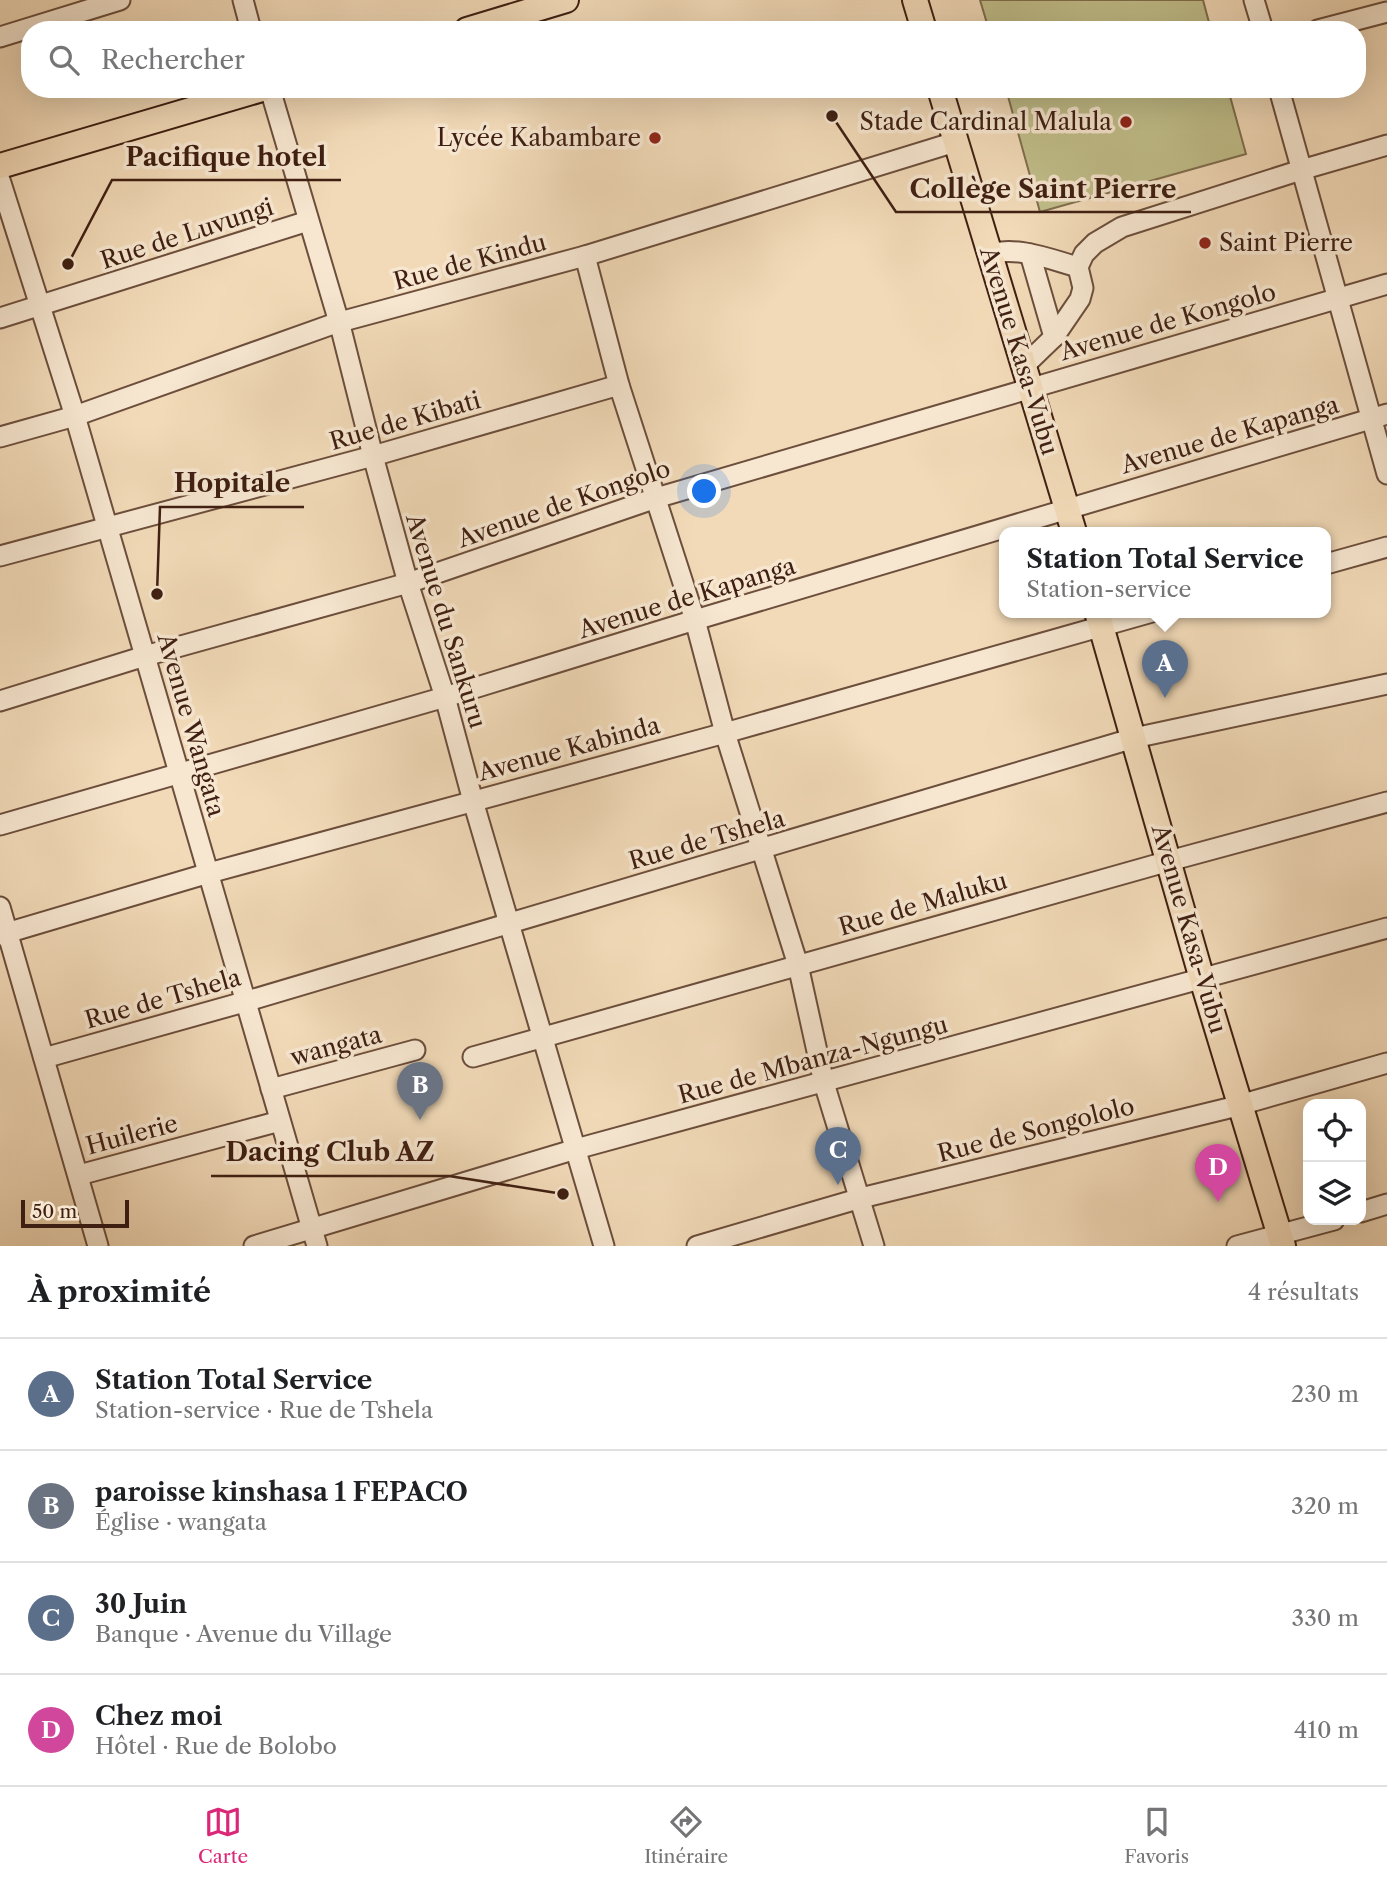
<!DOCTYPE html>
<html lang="fr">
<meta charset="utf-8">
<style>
body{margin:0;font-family:"Libre Caslon Text",serif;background:#f2f2f2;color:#202124}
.controls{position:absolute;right:21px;bottom:21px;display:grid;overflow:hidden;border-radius:14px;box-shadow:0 7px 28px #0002}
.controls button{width:63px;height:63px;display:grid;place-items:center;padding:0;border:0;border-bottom:2px solid #e0e0e0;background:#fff;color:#202124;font:35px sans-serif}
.scale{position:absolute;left:21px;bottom:18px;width:108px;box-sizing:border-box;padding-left:7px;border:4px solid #3f1f12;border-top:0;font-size:19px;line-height:24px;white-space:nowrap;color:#3f1f12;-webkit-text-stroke:5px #f7e7d1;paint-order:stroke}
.you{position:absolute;left:705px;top:492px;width:24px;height:24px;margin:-18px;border:5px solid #fff;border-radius:50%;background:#1a73e8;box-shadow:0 0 0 10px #1a73e833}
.badge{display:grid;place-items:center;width:46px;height:46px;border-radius:50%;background:#db2777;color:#fff;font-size:23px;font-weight:700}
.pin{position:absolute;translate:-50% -58px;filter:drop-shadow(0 2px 4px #0008)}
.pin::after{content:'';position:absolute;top:37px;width:24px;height:21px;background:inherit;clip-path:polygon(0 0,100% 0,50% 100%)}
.popup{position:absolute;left:999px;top:527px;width:332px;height:91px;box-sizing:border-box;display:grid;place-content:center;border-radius:14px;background:#fff;filter:drop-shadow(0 2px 5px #0005);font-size:23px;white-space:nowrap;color:#757577}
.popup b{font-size:26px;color:#202124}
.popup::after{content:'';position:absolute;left:50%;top:100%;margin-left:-14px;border:14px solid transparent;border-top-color:#fff}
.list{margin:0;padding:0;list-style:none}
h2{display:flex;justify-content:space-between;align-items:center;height:91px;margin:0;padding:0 28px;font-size:30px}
h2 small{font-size:23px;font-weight:400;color:#757577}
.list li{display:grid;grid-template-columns:46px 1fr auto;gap:21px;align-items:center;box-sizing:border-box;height:112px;padding:0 28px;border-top:2px solid #e0e0e0}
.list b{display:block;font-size:26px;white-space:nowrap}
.list p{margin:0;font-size:23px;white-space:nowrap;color:#757577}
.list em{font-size:23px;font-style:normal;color:#757577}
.icon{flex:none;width:38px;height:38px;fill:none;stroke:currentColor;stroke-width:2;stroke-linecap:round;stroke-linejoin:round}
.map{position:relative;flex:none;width:1387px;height:1246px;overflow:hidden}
.search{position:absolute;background:#fff;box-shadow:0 7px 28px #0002;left:21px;right:21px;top:21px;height:77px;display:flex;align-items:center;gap:18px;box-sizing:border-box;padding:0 24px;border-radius:28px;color:#757577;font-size:26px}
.sheet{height:539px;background:#fff}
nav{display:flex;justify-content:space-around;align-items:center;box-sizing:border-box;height:98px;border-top:2px solid #e0e0e0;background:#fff;font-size:19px;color:#757577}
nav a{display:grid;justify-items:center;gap:4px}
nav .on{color:#db2777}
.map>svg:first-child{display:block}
.green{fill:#c0be8a;stroke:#806e4e;stroke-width:2}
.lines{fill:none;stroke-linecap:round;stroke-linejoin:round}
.minor-casing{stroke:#6c4e3c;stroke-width:23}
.major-casing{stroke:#3f1f12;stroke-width:28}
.minor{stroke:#f7e7d1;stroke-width:19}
.major{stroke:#f2dab8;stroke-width:24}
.poi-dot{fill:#8f2418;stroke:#f7e7d1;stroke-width:2.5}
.labels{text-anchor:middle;stroke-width:7;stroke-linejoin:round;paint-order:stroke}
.poi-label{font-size:24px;fill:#3f1f12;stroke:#f7e7d1;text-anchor:end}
.street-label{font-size:24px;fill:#3f1f12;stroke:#f7e7d1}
.leader{fill:none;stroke:#3f1f12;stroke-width:2.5}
.callout-dot{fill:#3f1f12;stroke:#f7e7d1;stroke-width:2.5}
.callout-label{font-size:26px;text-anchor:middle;font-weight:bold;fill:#3f1f12;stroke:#f7e7d1;stroke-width:7;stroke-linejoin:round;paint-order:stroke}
</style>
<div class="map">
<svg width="1387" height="1246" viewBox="0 0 1387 1246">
<rect width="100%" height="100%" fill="#f2dab8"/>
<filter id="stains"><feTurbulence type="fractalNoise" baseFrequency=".00286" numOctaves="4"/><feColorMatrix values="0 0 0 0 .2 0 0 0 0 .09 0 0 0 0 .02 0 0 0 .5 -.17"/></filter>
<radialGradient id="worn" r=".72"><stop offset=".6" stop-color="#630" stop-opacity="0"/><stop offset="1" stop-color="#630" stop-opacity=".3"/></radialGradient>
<!-- green -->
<g class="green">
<path d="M980 0H1203L1211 30H989Z"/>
<path d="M1006 89H1228L1246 154 1040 212Z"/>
</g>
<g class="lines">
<!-- minor casing -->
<g class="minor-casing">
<g id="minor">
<path d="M243 0 251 30"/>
<path d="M1254 0 1263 30"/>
<path d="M1318 30 1387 12"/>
<path d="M0 37 120 0"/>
<path d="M270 89 341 329 373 456 408 583 445 697 473 801 604 1246"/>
<path d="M1279 89 1387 474"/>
<path d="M0 180 75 416 317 1246"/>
<path d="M989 254C1018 246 1049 259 1078 267"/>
<path d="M585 256 619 385 695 620 725 733 798 965 824 1083 874 1246"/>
<path d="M0 318 308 221"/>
<path d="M1054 337 1080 299 1083 288 1078 267 1084 254 1095 243 1122 227 1301 170 1387 145"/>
<path d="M1024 366 1054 337 1030 254"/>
<path d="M0 437 75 416 336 323 585 256 955 142"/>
<path d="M0 556 373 456 619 385"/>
<path d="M1326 564 1387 547"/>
<path d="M0 701 145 656 408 583 656 498 1387 284"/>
<path d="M0 825 445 697 695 620 1387 414"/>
<path d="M0 907 98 1246"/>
<path d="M0 935 209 873 725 733 1152 612"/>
<path d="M473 1057 1169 861 1387 802"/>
<path d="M44 1058 244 1002 1134 738 1387 684"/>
<path d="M271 1089 415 1050"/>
<path d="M79 1175 280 1121"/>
<path d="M1361 1212 1387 1204"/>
<path d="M254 1246 576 1149 1387 928"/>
<path d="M697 1246 861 1198 1229 1108 1387 1063"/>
<path d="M1237 1246 1334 1220"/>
</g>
</g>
<!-- major casing -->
<g class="major-casing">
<g id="major">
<path d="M915 0 924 30"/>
<path d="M467 30 566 0"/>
<path d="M940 89 1074 532"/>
<path d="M0 166 262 89"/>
<path d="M1097 612 1202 979 1283 1246"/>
</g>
</g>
<!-- minor -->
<use href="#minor" class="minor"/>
<!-- major -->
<use href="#major" class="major"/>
</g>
<!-- markers -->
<g class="poi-dot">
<circle cx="1126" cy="122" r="7"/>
<circle cx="655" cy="138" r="7"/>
<circle cx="1205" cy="243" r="7"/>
</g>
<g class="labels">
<!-- poi labels -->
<g class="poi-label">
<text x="1112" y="130">Stade Cardinal Malula</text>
<text x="641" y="146">Lycée Kabambare</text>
<text x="1219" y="251" text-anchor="start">Saint Pierre</text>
</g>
<!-- street labels -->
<g class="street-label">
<text transform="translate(187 234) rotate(-18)" y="8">Rue de Luvungi</text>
<text transform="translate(470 262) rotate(-15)" y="8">Rue de Kindu</text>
<text transform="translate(1168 322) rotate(-16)" y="8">Avenue de Kongolo</text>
<text transform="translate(1019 351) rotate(73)" y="8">Avenue Kasa-Vubu</text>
<text transform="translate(405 421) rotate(-16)" y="8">Rue de Kibati</text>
<text transform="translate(1230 435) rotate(-16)" y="8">Avenue de Kapanga</text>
<text transform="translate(564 504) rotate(-19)" y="8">Avenue de Kongolo</text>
<text transform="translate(687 598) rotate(-17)" y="8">Avenue de Kapanga</text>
<text transform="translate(446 621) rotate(73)" y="8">Avenue du Sankuru</text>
<text transform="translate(191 725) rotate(74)" y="8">Avenue Wangata</text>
<text transform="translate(569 749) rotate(-15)" y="8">Avenue Kabinda</text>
<text transform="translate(707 840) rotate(-16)" y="8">Rue de Tshela</text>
<text transform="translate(923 904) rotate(-16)" y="8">Rue de Maluku</text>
<text transform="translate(1189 929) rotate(74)" y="8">Avenue Kasa-Vubu</text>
<text transform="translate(163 999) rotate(-16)" y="8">Rue de Tshela</text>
<text transform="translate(336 1046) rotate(-15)" y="8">wangata</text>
<text transform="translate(813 1060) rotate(-15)" y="8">Rue de Mbanza-Ngungu</text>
<text transform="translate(1036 1130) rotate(-14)" y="8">Rue de Songololo</text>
<text transform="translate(132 1135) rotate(-15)" y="8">Huilerie</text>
</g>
</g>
<!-- callouts -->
<path class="leader" d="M68 264L112 180H341M832 116L896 212H1191M157 594L160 507H304M563 1194L449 1176H211"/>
<g class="callout-dot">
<circle cx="68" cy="264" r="7"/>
<circle cx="832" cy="116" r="7"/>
<circle cx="157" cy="594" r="7"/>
<circle cx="563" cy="1194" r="7"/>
</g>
<g class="callout-label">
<text x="226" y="166">Pacifique hotel</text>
<text x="1043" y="198">Collège Saint Pierre</text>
<text x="232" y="492">Hopitale</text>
<text x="330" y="1161">Dacing Club AZ</text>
</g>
<rect width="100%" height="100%" filter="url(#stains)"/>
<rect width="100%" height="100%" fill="url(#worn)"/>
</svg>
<div class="controls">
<button><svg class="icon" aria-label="locate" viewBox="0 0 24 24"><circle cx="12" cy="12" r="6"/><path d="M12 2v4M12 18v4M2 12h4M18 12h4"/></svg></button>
<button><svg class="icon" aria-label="layers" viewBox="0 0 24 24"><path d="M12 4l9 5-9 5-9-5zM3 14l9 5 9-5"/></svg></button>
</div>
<div class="scale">50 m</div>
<div class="you"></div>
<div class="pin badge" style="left:1165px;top:698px;background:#5c6f8a">A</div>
<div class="popup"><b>Station Total Service</b>Station-service</div>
<div class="pin badge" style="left:420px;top:1120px;background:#6b7280">B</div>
<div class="pin badge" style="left:838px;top:1185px;background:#5c6f8a">C</div>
<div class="pin badge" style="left:1218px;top:1202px;background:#d1479c">D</div>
<div class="search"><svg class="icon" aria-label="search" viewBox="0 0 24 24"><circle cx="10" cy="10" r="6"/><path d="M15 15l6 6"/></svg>Rechercher</div>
</div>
<section class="sheet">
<h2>À proximité<small>4 résultats</small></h2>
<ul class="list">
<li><span class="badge" style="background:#5c6f8a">A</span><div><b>Station Total Service</b><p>Station-service · Rue de Tshela</p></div><em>230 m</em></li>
<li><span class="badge" style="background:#6b7280">B</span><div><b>paroisse kinshasa 1 FEPACO</b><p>Église · wangata</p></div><em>320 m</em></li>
<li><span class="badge" style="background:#5c6f8a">C</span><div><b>30 Juin</b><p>Banque · Avenue du Village</p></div><em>330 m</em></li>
<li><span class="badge" style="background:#d1479c">D</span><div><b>Chez moi</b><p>Hôtel · Rue de Bolobo</p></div><em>410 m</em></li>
</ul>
</section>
<nav>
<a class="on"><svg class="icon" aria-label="map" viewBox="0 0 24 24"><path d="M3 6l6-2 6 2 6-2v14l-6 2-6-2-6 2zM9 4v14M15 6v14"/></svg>Carte</a>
<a><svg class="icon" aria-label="directions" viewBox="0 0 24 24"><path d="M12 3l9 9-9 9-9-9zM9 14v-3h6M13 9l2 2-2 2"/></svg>Itinéraire</a>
<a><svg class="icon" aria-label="saved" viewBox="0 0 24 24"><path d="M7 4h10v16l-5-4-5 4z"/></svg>Favoris</a>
</nav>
